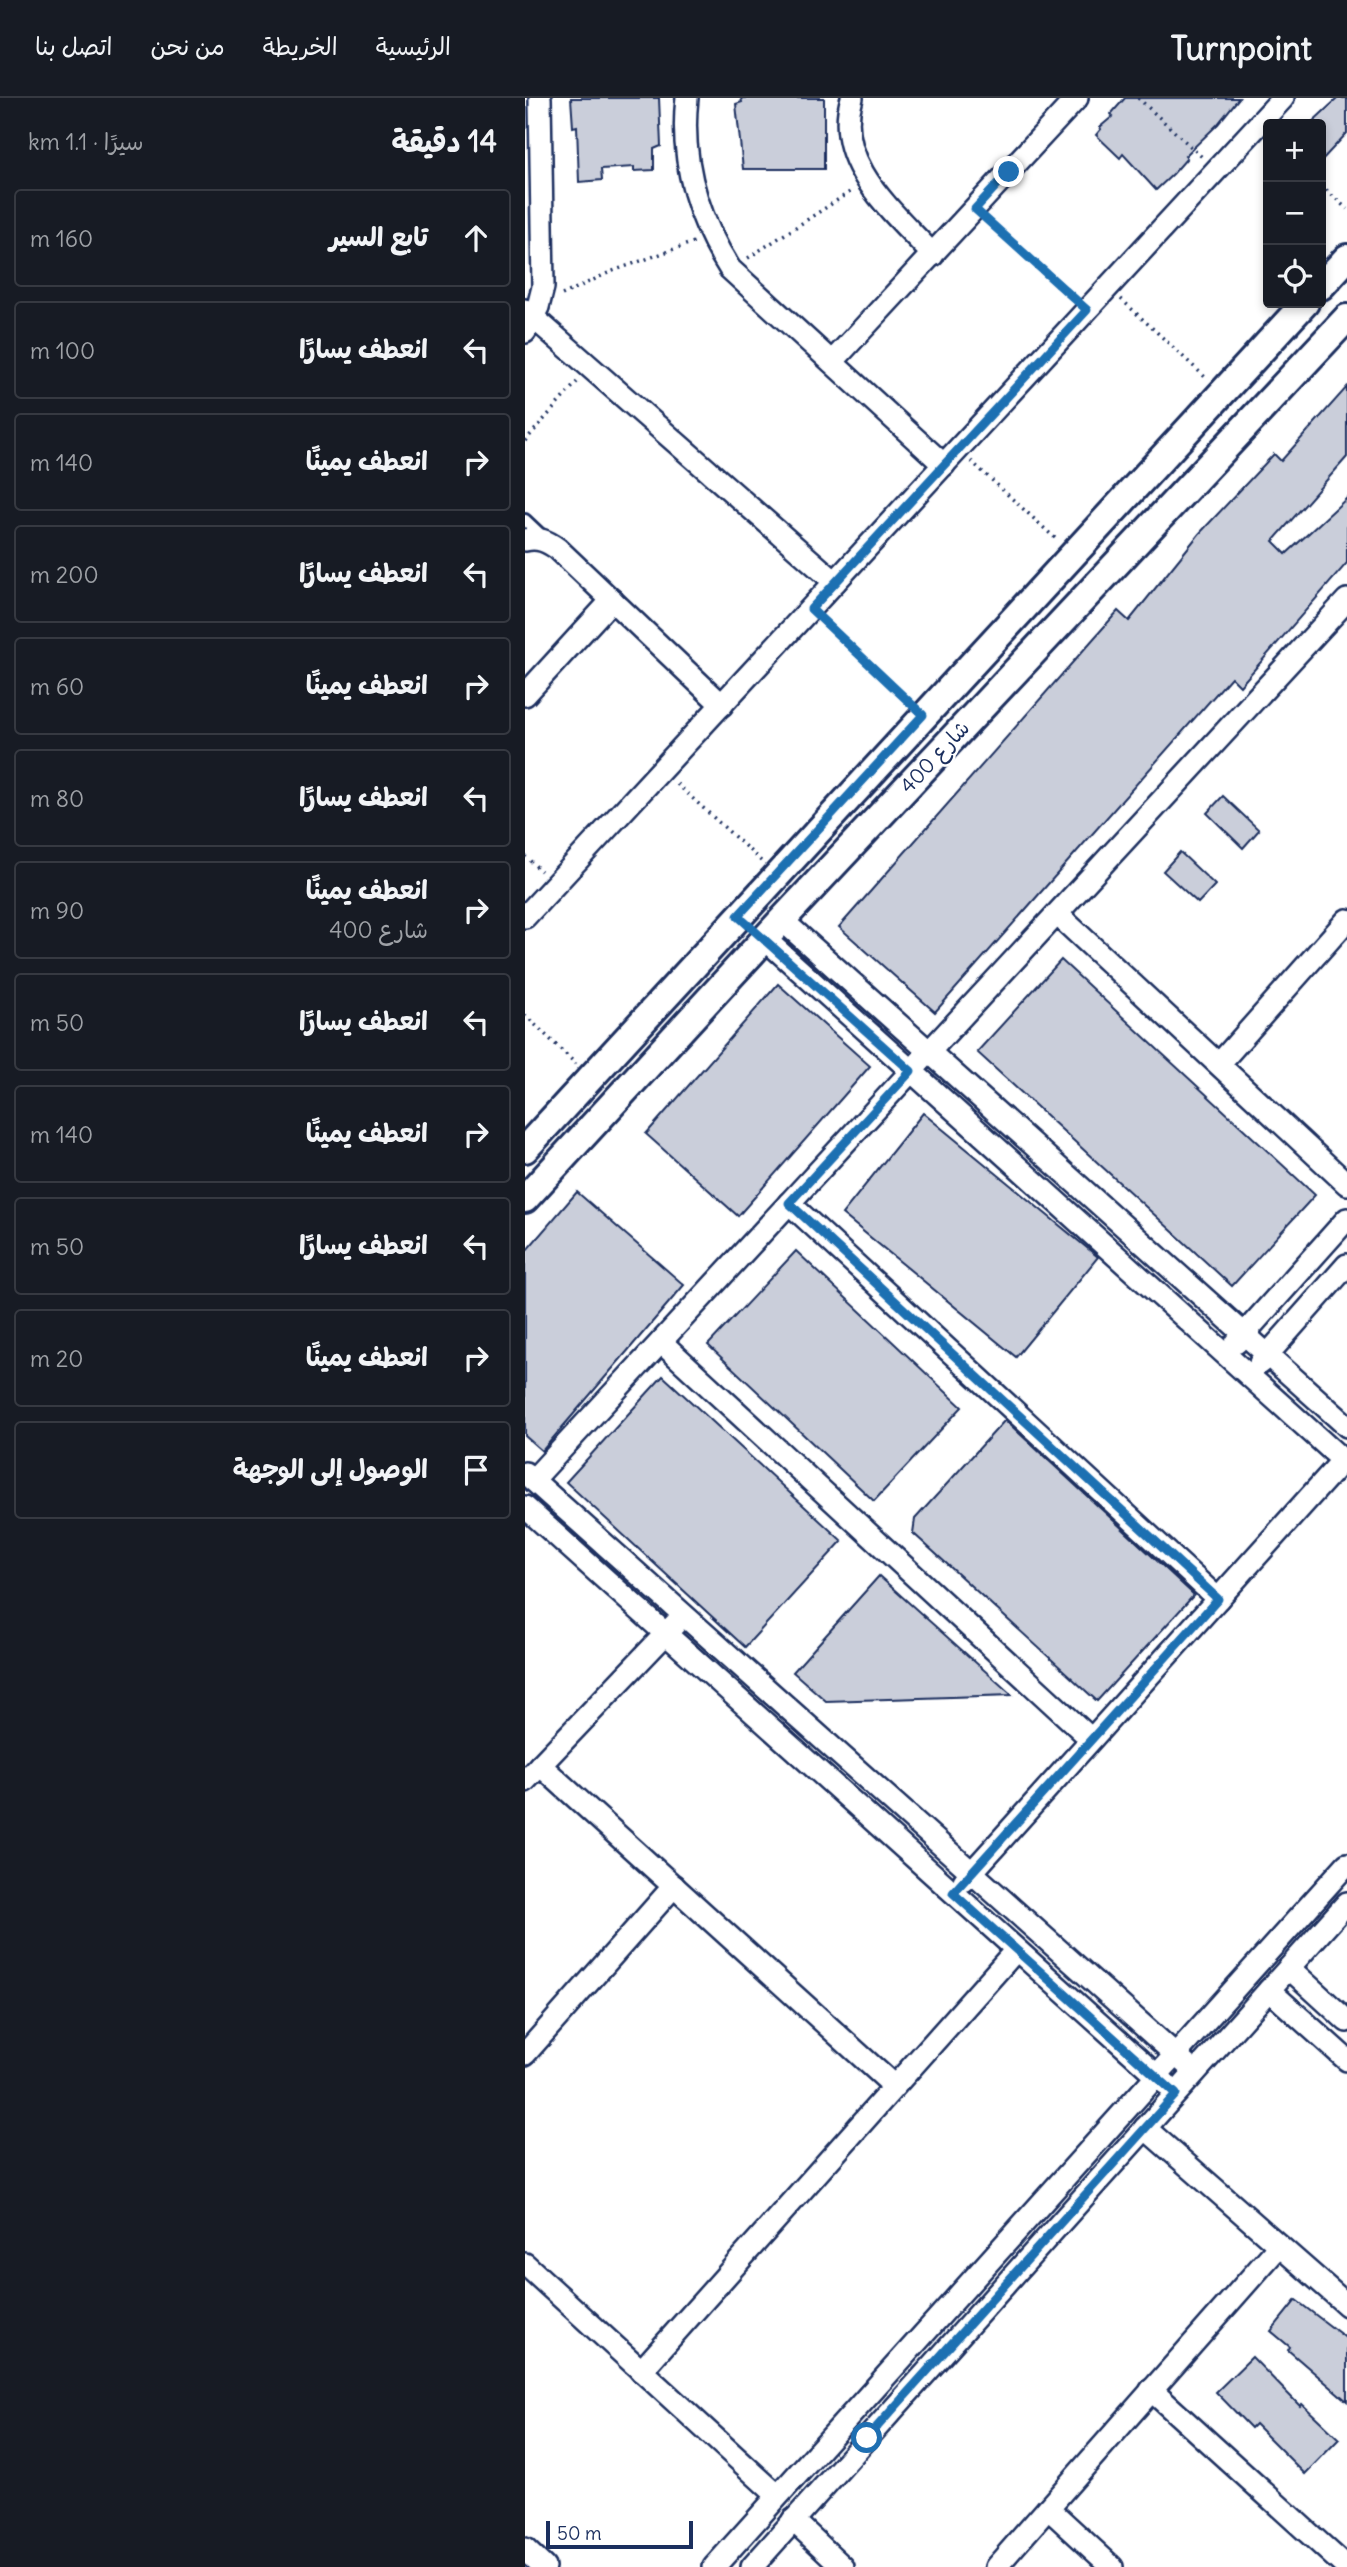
<!DOCTYPE html>
<html lang="ar">
<meta charset="utf-8">
<style>
body{margin:0;font-family:Delius,"Playpen Sans Arabic",sans-serif;background:#20242c;color:#f1f3f6;direction:rtl}
.controls{position:absolute;right:21px;top:21px;display:grid;overflow:hidden;border-radius:7px;box-shadow:0 4px 10px #0003}
.controls button{width:63px;height:63px;display:grid;place-items:center;padding:0;border:0;border-bottom:2px solid #363941;background:#171b24;color:#f1f3f6;font:35px sans-serif}
.scale{position:absolute;left:21px;bottom:18px;width:147px;box-sizing:border-box;padding-left:7px;border:4px solid #1b2f5e;border-top:0;font-size:19px;line-height:24px;white-space:nowrap;color:#1b2f5e;-webkit-text-stroke:5px #fff;paint-order:stroke}
.stop{position:absolute;width:21px;height:21px;margin:-16px;border:5px solid #1f6fb2;border-radius:50%;background:#fff}
.stop.end{background:#1f6fb2;border-color:#fff;box-shadow:0 2px 7px #0008}
.list{margin:0;padding:0;list-style:none}
h2{display:flex;justify-content:space-between;align-items:center;height:91px;margin:0;padding:0 28px;font-size:30px}
h2 small{font-size:23px;font-weight:400;color:#9ea1a6}
.list li{display:grid;grid-template-columns:46px 1fr auto;gap:21px;align-items:center;box-sizing:border-box;height:98px;margin:0 14px 14px;padding:0 14px;border:2px solid #363941;border-radius:7px}
.list b{display:block;font-size:26px;white-space:nowrap}
.list p{margin:0;font-size:23px;white-space:nowrap;color:#9ea1a6}
.list em{font-size:23px;font-style:normal;color:#9ea1a6}
.icon{flex:none;width:38px;height:38px;fill:none;stroke:currentColor;stroke-width:2;stroke-linecap:round;stroke-linejoin:round}
.map{position:relative;flex:none;width:822px;height:2469px;overflow:hidden;direction:ltr}
header{display:flex;align-items:center;gap:42px;box-sizing:border-box;height:98px;padding:0 35px;background:#171b24;border-bottom:2px solid #363941}
header strong{font-size:33px}
nav{display:flex;gap:38px;margin-inline-start:auto;font-size:24px}
main{display:flex}
aside{flex:1;background:#171b24}
.map>svg:first-child{display:block}
.building{fill:#caceda;stroke:#1b2f5e;stroke-width:2}
.lines{fill:none;stroke-linecap:round;stroke-linejoin:round}
.service-casing{stroke:#1b2f5e;stroke-width:16}
.minor-casing{stroke:#1b2f5e;stroke-width:26}
.tertiary-casing{stroke:#1b2f5e;stroke-width:32}
.path{stroke:#1b2f5e;stroke-width:3.5;stroke-dasharray:2 5;stroke-linecap:butt}
.service{stroke:#fff;stroke-width:10}
.minor{stroke:#fff;stroke-width:21}
.tertiary{stroke:#fff;stroke-width:26}
.route{stroke:#1f6fb2;stroke-width:9}
.labels{text-anchor:middle;stroke-width:5;stroke-linejoin:round;paint-order:stroke}
.street-label{font-size:21px;fill:#1b2f5e;stroke:#fff}
</style>
<header>
<strong>Turnpoint</strong>
<nav><a>الرئيسية</a><a>الخريطة</a><a>من نحن</a><a>اتصل بنا</a></nav>
</header>
<main>
<div class="map">
<svg width="822" height="2469" viewBox="0 0 822 2469">
<rect width="100%" height="100%" fill="#fff"/>
<filter id="ink" filterUnits="userSpaceOnUse"><feTurbulence type="fractalNoise" baseFrequency=".0143" numOctaves="2"/><feDisplacementMap in="SourceGraphic" scale="14" xChannelSelector="R" yChannelSelector="G"/><feConvolveMatrix kernelMatrix="1 2 1 2 8 2 1 2 1" color-interpolation-filters="sRGB"/></filter>
<g filter="url(#ink)">
<!-- building -->
<g class="building">
<path d="M46 0H134L136 48 129 51V72L109 73V69L76 71 77 82 54 84 52 28 48 29Z"/>
<path d="M216 0H299V71H218L211 6 217 4Z"/>
<path d="M600 0H714L693 26 660 58 662 60 648 76 631 92 598 56 595 60 571 37 576 31 575 29 588 18 586 16Z"/>
<path d="M813 0H822V35L796 63V26H785Z"/>
<path d="M822 289V359L748 443 761 456 822 400V465L715 588 706 579 410 914 314 829 593 513 604 523 674 436 749 356 756 363Z"/>
<path d="M698 698 734 732 718 750 682 715Z"/>
<path d="M655 754 690 787 673 805 638 773Z"/>
<path d="M536 862 790 1097 707 1188 452 954Z"/>
<path d="M253 886 345 968 213 1118 121 1036Z"/>
<path d="M398 1015 573 1159 491 1259 317 1116Z"/>
<path d="M52 1094 159 1187 17 1353 0 1338V1154Z"/>
<path d="M271 1153 437 1309 349 1403 183 1247Z"/>
<path d="M138 1278 317 1443 220 1549 41 1384Z"/>
<path d="M480 1322 669 1497 572 1603 388 1435 390 1421Z"/>
<path d="M354 1478 487 1597 301 1603 268 1574Z"/>
<path d="M771 2202 822 2241V2303L763 2252 765 2249 746 2233Z"/>
<path d="M727 2259 775 2308 777 2306 814 2341 780 2376 730 2326 726 2330 691 2294Z"/>
</g>
<g class="lines">
<!-- service casing -->
<g class="service-casing">
<path id="service" d="M0 422 18 439"/>
</g>
<!-- minor casing -->
<g class="minor-casing">
<g id="minor">
<path d="M162 0C155 62 172 119 205 171L419 367"/>
<path d="M327 0C307 65 369 114 408 157"/>
<path d="M0 212 310 484"/>
<path d="M0 234 13 209 18 189 15 0"/>
<path d="M307 264 552 0"/>
<path d="M0 442C13 439 22 443 33 451L197 607"/>
<path d="M0 597 87 502"/>
<path d="M532 816 822 1086"/>
<path d="M0 819 758 0"/>
<path d="M257 822 822 1328"/>
<path d="M240 841 822 1366"/>
<path d="M694 966 822 822"/>
<path d="M264 1105 693 1501"/>
<path d="M136 1244 566 1641"/>
<path d="M711 1245 822 1121"/>
<path d="M735 1265 822 1167"/>
<path d="M0 1375 670 1974"/>
<path d="M8 1382 822 502"/>
<path d="M0 1409 641 1986"/>
<path d="M15 1667 369 1988"/>
<path d="M0 1683 150 1526"/>
<path d="M439 1783 818 1362"/>
<path d="M764 1870 822 1923"/>
<path d="M744 1892 822 1962"/>
<path d="M0 1956 149 1788"/>
<path d="M620 2030 822 2207"/>
<path d="M0 2166 252 2397"/>
<path d="M116 2273 491 1852"/>
<path d="M626 2292 821 2469"/>
<path d="M523 2410 587 2469"/>
<path d="M268 2422 318 2469"/>
<path d="M0 2451 19 2469"/>
<path d="M189 2469 822 1766"/>
<path d="M227 2469 822 1805"/>
<path d="M471 2469 754 2148"/>
</g>
</g>
<!-- tertiary casing -->
<g class="tertiary-casing">
<g id="tertiary">
<path d="M796 188 822 160"/>
<path d="M0 1051 780 205"/>
<path d="M0 1101 257 822 822 220"/>
</g>
</g>
<!-- path -->
<g class="path">
<path d="M613 0 677 59"/>
<path d="M796 87 822 111"/>
<path d="M465 124 548 198"/>
<path d="M223 160 328 92"/>
<path d="M37 197 85 174 169 144"/>
<path d="M596 201 680 279"/>
<path d="M0 343 52 284"/>
<path d="M446 363 531 441"/>
<path d="M300 525 384 604"/>
<path d="M152 686 236 763"/>
<path d="M0 758 16 773"/>
<path d="M0 917 51 966"/>
</g>
<!-- service -->
<use href="#service" class="service"/>
<!-- minor -->
<use href="#minor" class="minor"/>
<!-- tertiary -->
<use href="#tertiary" class="tertiary"/>
</g>
</g>
<g class="lines" filter="url(#ink)">
<!-- route -->
<path class="route" d="M342 2340 651 1996 428 1795 693 1501 264 1105 386 973 213 818 398 617 286 511 562 212 450 111 484 74"/>
</g>
<g class="labels">
<!-- street labels -->
<g class="street-label">
<text transform="translate(410 659) rotate(-47)" y="7">شارع 400</text>
</g>
</g>
</svg>
<div class="controls">
<button>+</button>
<button>−</button>
<button><svg class="icon" aria-label="locate" viewBox="0 0 24 24"><circle cx="12" cy="12" r="6"/><path d="M12 2v4M12 18v4M2 12h4M18 12h4"/></svg></button>
</div>
<div class="scale">50 m</div>
<div class="stop" style="left:342px;top:2340px"></div>
<div class="stop end" style="left:484px;top:74px"></div>
</div>
<aside>
<h2>14 دقيقة<small>سيرًا · 1.1 km</small></h2>
<ul class="list">
<li><svg class="icon" aria-label="ahead" viewBox="0 0 24 24"><path d="M12 20V5M6 11l6-6 6 6"/></svg><div><b>تابع السير</b></div><em>160 m</em></li>
<li><svg class="icon" aria-label="left" viewBox="0 0 24 24"><path d="M17 20v-9H6M10 6l-5 5 5 5"/></svg><div><b>انعطف يسارًا</b></div><em>100 m</em></li>
<li><svg class="icon" aria-label="right" viewBox="0 0 24 24"><path d="M7 20v-9h11M14 6l5 5-5 5"/></svg><div><b>انعطف يمينًا</b></div><em>140 m</em></li>
<li><svg class="icon" aria-label="left" viewBox="0 0 24 24"><path d="M17 20v-9H6M10 6l-5 5 5 5"/></svg><div><b>انعطف يسارًا</b></div><em>200 m</em></li>
<li><svg class="icon" aria-label="right" viewBox="0 0 24 24"><path d="M7 20v-9h11M14 6l5 5-5 5"/></svg><div><b>انعطف يمينًا</b></div><em>60 m</em></li>
<li><svg class="icon" aria-label="left" viewBox="0 0 24 24"><path d="M17 20v-9H6M10 6l-5 5 5 5"/></svg><div><b>انعطف يسارًا</b></div><em>80 m</em></li>
<li><svg class="icon" aria-label="right" viewBox="0 0 24 24"><path d="M7 20v-9h11M14 6l5 5-5 5"/></svg><div><b>انعطف يمينًا</b><p>شارع 400</p></div><em>90 m</em></li>
<li><svg class="icon" aria-label="left" viewBox="0 0 24 24"><path d="M17 20v-9H6M10 6l-5 5 5 5"/></svg><div><b>انعطف يسارًا</b></div><em>50 m</em></li>
<li><svg class="icon" aria-label="right" viewBox="0 0 24 24"><path d="M7 20v-9h11M14 6l5 5-5 5"/></svg><div><b>انعطف يمينًا</b></div><em>140 m</em></li>
<li><svg class="icon" aria-label="left" viewBox="0 0 24 24"><path d="M17 20v-9H6M10 6l-5 5 5 5"/></svg><div><b>انعطف يسارًا</b></div><em>50 m</em></li>
<li><svg class="icon" aria-label="right" viewBox="0 0 24 24"><path d="M7 20v-9h11M14 6l5 5-5 5"/></svg><div><b>انعطف يمينًا</b></div><em>20 m</em></li>
<li><svg class="icon" aria-label="arrive" viewBox="0 0 24 24"><path d="M6 21V4h12l-3 4 3 4H6"/></svg><div><b>الوصول إلى الوجهة</b></div></li>
</ul>
</aside>
</main>
